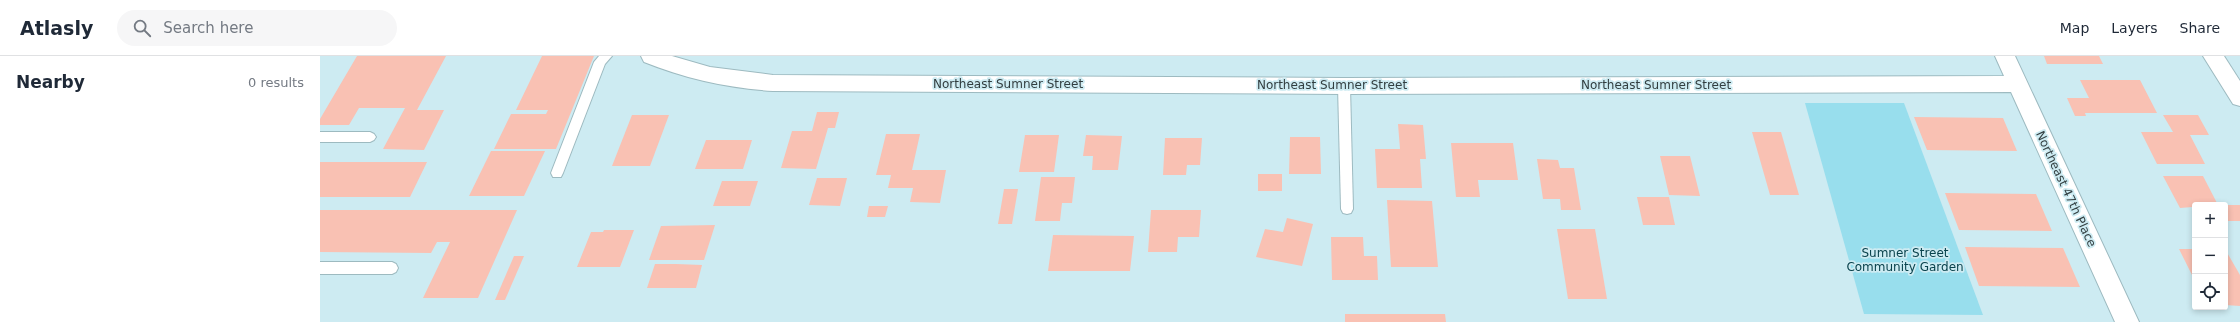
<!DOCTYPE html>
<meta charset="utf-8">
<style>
body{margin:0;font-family:"DejaVu Sans",sans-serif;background:#f6f6f7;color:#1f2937}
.controls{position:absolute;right:12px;bottom:12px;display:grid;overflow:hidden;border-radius:4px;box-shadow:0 2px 6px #0003}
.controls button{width:36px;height:36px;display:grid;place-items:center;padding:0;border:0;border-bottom:1px solid #e0e1e3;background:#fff;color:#1f2937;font:20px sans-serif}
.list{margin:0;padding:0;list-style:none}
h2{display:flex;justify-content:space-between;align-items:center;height:52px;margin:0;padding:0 16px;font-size:17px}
h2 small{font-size:13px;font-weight:400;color:#747a83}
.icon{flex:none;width:22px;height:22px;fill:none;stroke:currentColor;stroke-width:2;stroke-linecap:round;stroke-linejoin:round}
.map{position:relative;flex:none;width:1920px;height:266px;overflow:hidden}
header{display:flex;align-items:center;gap:24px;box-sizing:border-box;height:56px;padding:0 20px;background:#fff;border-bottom:1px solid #e0e1e3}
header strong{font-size:19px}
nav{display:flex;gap:22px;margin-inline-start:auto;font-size:14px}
.search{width:280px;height:36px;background:#f6f6f7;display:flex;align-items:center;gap:10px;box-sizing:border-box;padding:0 14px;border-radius:22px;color:#747a83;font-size:15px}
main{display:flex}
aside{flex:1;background:#fff}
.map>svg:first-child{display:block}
.green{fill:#98deed}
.building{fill:#f9c1b3}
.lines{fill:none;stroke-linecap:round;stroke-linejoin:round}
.lane-casing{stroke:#9dbac0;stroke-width:2}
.street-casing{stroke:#9dbac0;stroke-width:2}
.lane{fill:#fff;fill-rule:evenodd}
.street{fill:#fff;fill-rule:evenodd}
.labels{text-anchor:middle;stroke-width:3.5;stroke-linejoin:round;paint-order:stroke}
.street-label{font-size:12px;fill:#323e40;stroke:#cdebf2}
.park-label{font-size:12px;fill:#09424c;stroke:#cdebf2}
</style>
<header>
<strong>Atlasly</strong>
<div class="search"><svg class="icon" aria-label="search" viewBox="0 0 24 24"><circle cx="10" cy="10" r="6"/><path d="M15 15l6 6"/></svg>Search here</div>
<nav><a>Map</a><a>Layers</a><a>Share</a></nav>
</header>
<main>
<aside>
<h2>Nearby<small>0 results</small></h2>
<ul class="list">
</ul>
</aside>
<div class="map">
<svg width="1920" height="266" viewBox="0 0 1920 266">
<rect width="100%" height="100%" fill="#cdebf2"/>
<!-- green -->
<path class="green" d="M1485 47H1584L1663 259 1544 258Z"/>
<!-- building -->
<g class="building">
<path d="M37 0H126L97 54H124L104 94 63 93 85 52H39L29 69H0V63Z"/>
<path d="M222 0H274L236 93H174L191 58H226L228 54H196Z"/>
<path d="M1724 0H1779L1783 8H1727Z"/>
<path d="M1760 24H1820L1837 57H1765L1766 60H1755L1747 42H1769Z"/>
<path d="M497 56H519L515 72H508L496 113 461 112 472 75H492Z"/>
<path d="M312 59H349L330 110H292Z"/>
<path d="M1843 59H1878L1889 79H1870L1885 108H1837L1821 76H1853Z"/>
<path d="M1594 61 1683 62 1697 95 1607 94Z"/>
<path d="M1078 68 1103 69 1106 103H1100L1102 132H1057L1055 93H1080Z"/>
<path d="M1432 76H1461L1479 139H1450Z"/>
<path d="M566 78H600L592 114H626L620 147 590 146 593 132H568L571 119H556Z"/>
<path d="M705 79H739L734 116H699Z"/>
<path d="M766 79 802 80 798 114H772L773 100H763Z"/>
<path d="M970 81H1000L1001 118H969Z"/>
<path d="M845 82H882L880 109H867L866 119H843Z"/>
<path d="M386 84H432L423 113H375Z"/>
<path d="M1131 87H1193L1198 124H1158L1160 141H1136Z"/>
<path d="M171 95H225L204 140H149Z"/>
<path d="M1340 100H1370L1380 140 1349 139Z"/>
<path d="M1217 103 1238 104 1240 112H1254L1261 154H1241L1240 143H1223Z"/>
<path d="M0 106H107L90 141H0Z"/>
<rect x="938" y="118" width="24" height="17"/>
<path d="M1843 120H1883L1898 149 1860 152Z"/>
<path d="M721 121H755L752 147H742L740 165H715Z"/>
<path d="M497 122H527L520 150 489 149Z"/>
<path d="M402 125H438L430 150H393Z"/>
<path d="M684 133H698L692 168H678Z"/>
<path d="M1625 137 1716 138 1732 175 1639 174Z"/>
<path d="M1317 141H1349L1355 169H1323Z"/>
<path d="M1067 144 1112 145 1118 211H1071Z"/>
<rect x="1905" y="149" width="15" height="16"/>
<path d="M549 150H568L565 161H547Z"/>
<path d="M0 154H197L158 242H103L130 186H117L111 197 0 196Z"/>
<path d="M831 154H881L879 181H858L857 196H828Z"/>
<path d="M967 162 993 168 982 210 936 201 945 173 963 176Z"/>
<path d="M395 169 384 204H329L341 170Z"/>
<path d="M1237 173H1275L1287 243H1248Z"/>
<path d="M284 174H314L300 211H257L271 176H283Z"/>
<path d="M733 179 814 180 810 215H728Z"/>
<path d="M1011 181H1043L1044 200H1057L1058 224H1012Z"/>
<path d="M1645 191 1743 192 1760 231 1659 230Z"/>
<path d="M1859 193H1875V225Z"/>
<path d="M1905 193 1920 219V250L1905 249Z"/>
<path d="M194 200H204L185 244H175Z"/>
<path d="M335 208H356L382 209 376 232H327Z"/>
<path d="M1025 258H1125L1126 266H1025Z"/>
</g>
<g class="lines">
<!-- lane casing -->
<g class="lane-casing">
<g id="lane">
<path d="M279 0H292L285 8 243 117 241 121H233L231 117 274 6Z"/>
<path d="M1024 26 1030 30 1033 153 1031 157 1027 158 1023 157 1021 153 1018 30Z"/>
<path d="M0 76H50L54 78 56 81 54 84 50 86H0Z"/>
<path d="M0 206H72L76 208 78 212 76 216 72 218H0Z"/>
</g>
</g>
<!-- street casing -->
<g class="street-casing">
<g id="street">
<path d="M321 0H352L390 11 453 19 1024 22 1684 20 1675 0H1695L1819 266H1795L1691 36 1024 38 453 35C408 32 366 23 324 6Z"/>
<path d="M1883 0H1904L1920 25V50L1913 48Z"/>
</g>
</g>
<!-- lane -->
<use href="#lane" class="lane"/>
<!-- street -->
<use href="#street" class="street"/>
</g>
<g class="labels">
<!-- street labels -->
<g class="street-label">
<text x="688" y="32">Northeast Sumner Street</text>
<text x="1012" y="33">Northeast Sumner Street</text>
<text x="1336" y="33">Northeast Sumner Street</text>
<text transform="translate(1746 133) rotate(65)" y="4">Northeast 47th Place</text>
</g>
<!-- park labels -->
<g class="park-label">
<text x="1585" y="201">Sumner Street<tspan x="1585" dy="14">Community Garden</tspan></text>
</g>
</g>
</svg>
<div class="controls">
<button>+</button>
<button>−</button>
<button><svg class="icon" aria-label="locate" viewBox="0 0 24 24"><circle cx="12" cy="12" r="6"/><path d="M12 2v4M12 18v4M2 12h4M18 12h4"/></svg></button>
</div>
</div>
</main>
